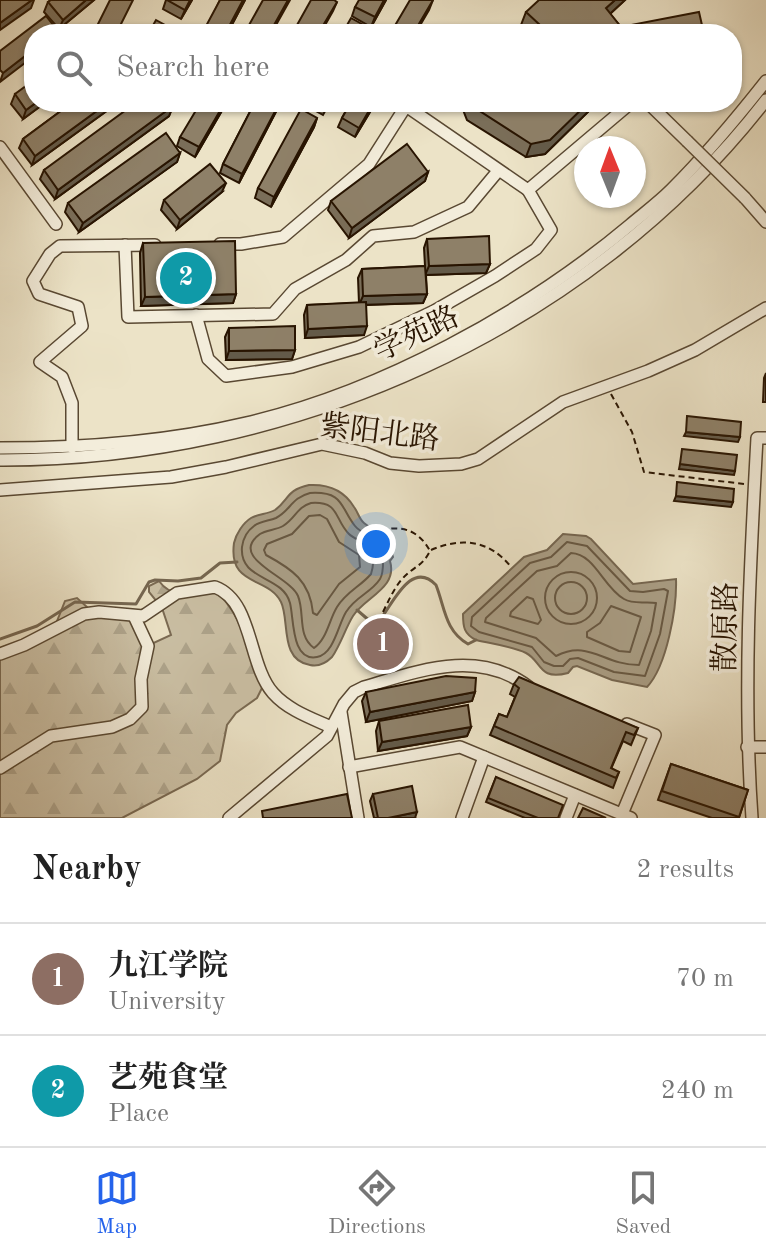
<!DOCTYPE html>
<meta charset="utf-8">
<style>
body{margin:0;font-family:"Old Standard TT","Noto Serif SC",serif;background:#f2f2f2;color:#222}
.compass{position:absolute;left:574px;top:136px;width:72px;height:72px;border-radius:50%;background:#fff;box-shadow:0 2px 6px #0004;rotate:359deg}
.you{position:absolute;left:376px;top:544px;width:28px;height:28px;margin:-20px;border:6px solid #fff;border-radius:50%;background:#1a73e8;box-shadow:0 0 0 12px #1a73e833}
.badge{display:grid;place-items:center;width:52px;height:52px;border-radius:50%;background:#2563eb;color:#fff;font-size:26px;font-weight:700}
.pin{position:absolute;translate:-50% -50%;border:4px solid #fff;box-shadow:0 2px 8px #0006}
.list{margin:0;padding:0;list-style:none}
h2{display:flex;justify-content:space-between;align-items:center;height:104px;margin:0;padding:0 32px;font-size:34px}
h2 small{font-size:26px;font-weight:400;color:#767676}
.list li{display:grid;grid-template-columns:52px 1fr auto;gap:24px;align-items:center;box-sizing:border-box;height:112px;padding:0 32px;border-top:2px solid #e0e0e0}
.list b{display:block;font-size:30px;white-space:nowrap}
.list p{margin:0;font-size:26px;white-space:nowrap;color:#767676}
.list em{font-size:26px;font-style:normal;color:#767676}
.icon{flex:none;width:44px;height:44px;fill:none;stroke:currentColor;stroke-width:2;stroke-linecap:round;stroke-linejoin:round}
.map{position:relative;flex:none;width:766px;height:818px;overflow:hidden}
.search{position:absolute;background:#fff;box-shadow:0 2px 6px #0004;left:24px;right:24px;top:24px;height:88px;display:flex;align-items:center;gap:20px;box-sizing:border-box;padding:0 28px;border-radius:32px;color:#767676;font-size:30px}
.sheet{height:328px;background:#fff}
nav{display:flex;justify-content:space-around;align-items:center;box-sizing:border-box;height:112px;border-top:2px solid #e0e0e0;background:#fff;font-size:22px;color:#767676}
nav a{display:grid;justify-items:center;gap:4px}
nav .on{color:#2563eb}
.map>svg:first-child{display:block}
.forest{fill:url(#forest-firs);stroke:#7a6a53;stroke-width:2}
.water{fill:#a99d84;stroke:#756650;stroke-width:2}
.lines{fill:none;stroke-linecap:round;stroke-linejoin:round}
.shore{stroke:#685842;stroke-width:2}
.stream{stroke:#756650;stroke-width:3}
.minor-casing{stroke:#594832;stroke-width:14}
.path{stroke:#281401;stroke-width:2;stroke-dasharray:6 4;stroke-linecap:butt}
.minor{stroke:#f3eddb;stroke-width:11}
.minor-bridge-casing{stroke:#594832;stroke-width:14;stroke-linecap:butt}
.minor-bridge{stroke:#f3eddb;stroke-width:11}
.wall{fill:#7a6e59;stroke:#281401;stroke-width:2}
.shaded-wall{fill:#635a49;stroke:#281401;stroke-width:2}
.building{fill:#8e8068;stroke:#281401;stroke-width:2}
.labels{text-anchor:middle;stroke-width:7;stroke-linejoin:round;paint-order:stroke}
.street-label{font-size:30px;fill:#281401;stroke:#f3eddb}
</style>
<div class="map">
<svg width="766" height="818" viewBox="0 0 766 818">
<defs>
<pattern id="forest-firs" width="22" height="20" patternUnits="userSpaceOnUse" patternTransform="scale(2)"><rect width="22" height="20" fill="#cbc0a5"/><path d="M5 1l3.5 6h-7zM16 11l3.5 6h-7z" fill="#aea48c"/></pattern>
</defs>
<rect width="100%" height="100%" fill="#ece3c7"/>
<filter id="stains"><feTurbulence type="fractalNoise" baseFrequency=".0025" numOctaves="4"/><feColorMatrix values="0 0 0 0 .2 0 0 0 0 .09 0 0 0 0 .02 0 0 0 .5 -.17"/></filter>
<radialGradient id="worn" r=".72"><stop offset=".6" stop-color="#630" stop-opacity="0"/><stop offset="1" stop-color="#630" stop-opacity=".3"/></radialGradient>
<!-- forest -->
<path class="forest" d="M159 581C172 600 195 593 214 590 243 613 248 653 263 686L257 698 236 713 227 725 220 761 197 779 122 818H0V659L55 626 65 601 77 598 97 616 131 620 145 647 171 635 162 608 149 592V586Z"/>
<!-- water -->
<g class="water">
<path d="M309 485C328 484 344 490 354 507 358 512 359 519 364 523 381 537 386 532 393 557L390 561C398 588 365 597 353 616 345 629 341 644 332 657 326 663 319 667 310 665 279 660 290 620 281 602 268 576 228 587 234 543 236 534 243 523 251 518 258 514 268 514 275 510 289 500 286 490 309 485Z"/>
<path d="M563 534 586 536 591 539 633 584 676 579C677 607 667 666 647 687L612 680 577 666 573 667 568 673C538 681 542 661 526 653 511 646 492 644 476 640 464 634 463 627 463 614L524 557 547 550Z"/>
</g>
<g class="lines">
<!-- shore -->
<g class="shore">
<path d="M310 493C344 491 340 507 355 526 364 537 384 537 383 555 383 562 384 573 380 579 371 593 356 596 346 612 338 625 334 654 317 657 291 662 294 618 290 603 283 575 239 581 242 547 243 539 247 531 254 526 260 521 269 521 276 518 291 510 291 498 310 493Z"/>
<path d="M311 503C340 501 334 519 349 534 355 540 366 542 371 549 375 555 373 568 371 574 360 587 347 591 337 607 329 620 327 639 314 648 297 636 305 613 298 596 290 576 227 558 260 534 266 530 276 530 283 526 295 519 297 507 311 503Z"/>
<path d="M320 515 327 519 339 542 359 555 360 567 339 584 317 615 313 613C310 581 292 569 266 555L264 550 267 544 292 534 309 516Z"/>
<path d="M567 542 587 546 630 591 643 592 664 589 668 591 660 634 645 676 614 672 578 658 570 659 563 666H554L544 662 532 647 479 632 471 626 472 617 530 563 551 557Z"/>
<path d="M571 553C595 554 603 587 624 599 634 605 646 601 656 603L651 631 639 665C603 665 589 639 556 656L536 638 485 622 486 618 537 571 557 566Z"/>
<circle cx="571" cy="598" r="26"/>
<circle cx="571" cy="598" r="16"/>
<path d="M527 597 533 599 541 620 538 624 510 616 511 612Z"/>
<path d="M611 606 641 617 630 652 619 651 587 637V632L600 623Z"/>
</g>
<!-- stream -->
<g class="stream">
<path d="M357 610 371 622 379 621C393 604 411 559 436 585 445 608 445 631 468 644L476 640"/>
<path d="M0 639 37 626 75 602 136 604 149 582 155 580 178 581 201 578 220 563 237 562"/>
</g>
<!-- minor casing -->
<g class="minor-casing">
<g id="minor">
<path d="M647 102 687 141"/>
<path d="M0 147 56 224"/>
<path d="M745 198 766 222"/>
<path d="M220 244H241L283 237 369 164 406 106 528 190 632 102"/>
<path d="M125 245 128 317 273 314 295 289 346 260 373 236 414 232 468 207 498 171"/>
<path d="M196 315 208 359 226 376 292 367 359 347 434 311 495 276 536 249 551 230 528 190"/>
<path d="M72 447V403L62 377 40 362 82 326 78 307 39 294 33 281 50 254 60 246 155 245"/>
<path d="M0 448C82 448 166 442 246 423 380 392 525 313 630 225 643 214 658 203 671 190 705 156 736 119 766 81"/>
<path d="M0 460C290 461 587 331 766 100"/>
<path d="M0 490 171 477 226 467 322 444 365 453 390 463 419 466 461 464 478 459 563 402 648 371 695 350 766 308"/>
<path d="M0 654 24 645 84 614 99 612 143 616 177 593 215 587C253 601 248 665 273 693 288 710 311 718 331 727"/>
<path d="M341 712 358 818"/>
<path d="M747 747H766"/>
<path d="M349 767 460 747 631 818"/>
<path d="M0 768 51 736 112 727 130 719 142 707 141 679 148 646 134 616"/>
<path d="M622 814 655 735 627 724"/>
<path d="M229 818 327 736 344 704 354 692 364 687C419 671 477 648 529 687"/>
<path d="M462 818 484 757"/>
<path d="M566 818 575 795"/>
<path d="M752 818C743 691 750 565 757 438H766"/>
</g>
</g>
<!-- path -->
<g class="path">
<path d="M611 394 632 432 644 472 744 484"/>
<path d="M431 550C461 537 490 540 511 567"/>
<path d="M383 612C389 600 394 588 403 578 414 566 422 567 430 551 421 534 407 526 388 529"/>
</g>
<!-- minor -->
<use href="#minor" class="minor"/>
<!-- minor-bridge casing -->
<g class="minor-bridge-casing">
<path id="minor-bridge" d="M687 141 745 198"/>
</g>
<!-- minor-bridge -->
<use href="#minor-bridge" class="minor-bridge"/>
</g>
<!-- wall -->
<g class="wall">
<path d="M51 0H94L59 29 44 12 48 2Z"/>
<path d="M166 0H192L181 19 163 9Z"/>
<path d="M220 0H245L227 34H204Z"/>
<path d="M386 0 371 27 352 16 355 7Z"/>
<path d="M625 0 610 14 621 27 525 29 521 25 526 12Z"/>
<path d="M15 94 34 102H46L23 119 11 104Z"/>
<path d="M73 102H119L32 165 19 148 23 139Z"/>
<path d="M227 102 195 157 177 146 180 137Z"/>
<path d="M255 102H281L239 183 220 173 223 164Z"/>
<path d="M306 102H330L323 115 305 105Z"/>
<path d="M351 102H376L355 137 338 127 342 118Z"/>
<path d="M460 102H598L545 154 526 157 467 120Z"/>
<path d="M173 106 169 116 55 199 40 179 44 170Z"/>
<path d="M317 118 314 127 271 207 255 198 258 188Z"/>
<path d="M180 153 177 162 79 232 65 212 68 203Z"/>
<path d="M428 172 425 181 349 238 328 210 331 201Z"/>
<path d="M222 192 177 229 161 210 164 200Z"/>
<path d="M427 239 490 264 486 273 426 275 427 294 423 303 366 305 364 335 305 338 304 315 307 305 359 303 358 278 362 269 425 266 424 248Z"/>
<path d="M143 243 236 294 233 303 141 306 140 253Z"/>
<path d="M229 328 295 350 292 359 226 360 225 337Z"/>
<path d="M766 373V402H763L764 378Z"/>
<path d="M514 684 638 728 631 745 623 741 611 769 619 772 613 788 490 735 499 714 507 717 515 697 510 694Z"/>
<path d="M366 692H475L472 701 366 722 362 701Z"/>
<path d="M379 721 471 727 467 736 378 751 376 731Z"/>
<path d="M671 764 748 790 739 818H712L658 800Z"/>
<path d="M496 777 558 818H525L486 802Z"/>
<path d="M373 794 415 818H374L370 801Z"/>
</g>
<!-- shaded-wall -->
<g class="shaded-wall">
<path d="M32 0H34L31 8 0 30V23Z"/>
<path d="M86 0H94L59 29 63 20Z"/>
<path d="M190 0H192L181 19 185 10Z"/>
<path d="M243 0H245L227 34H225Z"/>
<path d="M288 0H290L271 34H269Z"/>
<path d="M384 0H386L371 27 375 17Z"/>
<path d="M433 0 429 10 415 34H413Z"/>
<path d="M615 0H625L601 22 606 8Z"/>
<path d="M337 2 333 11 320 34H318Z"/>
<path d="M34 49V56L0 82 3 73Z"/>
<path d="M37 102H46L23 119 26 110Z"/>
<path d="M109 102H119L32 165 35 156Z"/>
<path d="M225 102H227L195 157 199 147Z"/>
<path d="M280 102H281L239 183 242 174Z"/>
<path d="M374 102H376L355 137 359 128Z"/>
<path d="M589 102H598L545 154 526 157 531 144Z"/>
<path d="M173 106 169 116 55 199 58 190Z"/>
<path d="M317 118 314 127 271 207 274 197Z"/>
<path d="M180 153 177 162 79 232 83 223Z"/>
<path d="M428 172 425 181 349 238 352 228Z"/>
<path d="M226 183 222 192 177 229 180 220Z"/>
<path d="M490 264 486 273 425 275 429 266Z"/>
<path d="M236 294 233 303 141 306 145 297Z"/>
<path d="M427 294 423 303 359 305 363 296Z"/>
<path d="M367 326 364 335 305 338 308 329Z"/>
<path d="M295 350 292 359 226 360 229 351Z"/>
<path d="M686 432 740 437 738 442 684 436Z"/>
<path d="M680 464 735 471 734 475 679 469Z"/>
<path d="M676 496 733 502 731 507 674 501Z"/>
<path d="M475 692 472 701 366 722 370 712Z"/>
<path d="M471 727 467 736 378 751 382 742Z"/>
<path d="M417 812 415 818H388Z"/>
</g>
<!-- building -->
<g class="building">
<path d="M0 0H32L0 23Z"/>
<path d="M51 0H86L63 20 48 2Z"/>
<path d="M110 0H133L116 34H93Z"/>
<path d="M167 0H190L185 10Z"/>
<path d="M220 0H243L225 34H221L206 26Z"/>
<path d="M263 0H288L269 34H244Z"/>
<path d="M311 0H334L337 2 318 34H292Z"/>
<path d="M359 0H384L375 17 355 7Z"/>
<path d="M410 0H433L413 34H390Z"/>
<path d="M539 0H615L606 8 621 27 699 12 704 34H503L541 26 526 12Z"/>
<path d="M46 16 58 31 54 34H34V49L3 73 0 70V51Z"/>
<path d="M351 18 369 28 366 34H342Z"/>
<path d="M156 20 174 30 172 34H148Z"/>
<path d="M34 80V102H37L26 110 15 94Z"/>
<path d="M73 102H109L35 156 23 139Z"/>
<path d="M137 102H169L173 106 58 190 44 170Z"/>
<path d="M201 102H225L199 147 180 137Z"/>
<path d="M255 102H280L242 174 223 164Z"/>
<path d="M319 102H329L326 106Z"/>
<path d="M351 102H374L359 128 342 118Z"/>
<path d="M470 102H589L550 140 531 144 472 106Z"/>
<path d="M301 109 317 118 274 197 258 188Z"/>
<path d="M166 133 180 153 83 223 68 203Z"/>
<path d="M407 144 428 172 352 228 331 201Z"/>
<path d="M210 164 226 183 180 220 164 200Z"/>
<path d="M489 236 490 264 429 266 427 239Z"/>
<path d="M235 241 236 294 145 297 143 243Z"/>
<path d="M425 266 427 294 363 296 362 269Z"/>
<path d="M366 302 367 326 308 329 307 305Z"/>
<path d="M295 326V350L229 351V328Z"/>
<path d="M687 416 741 422 740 437 686 432Z"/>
<path d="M682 449 737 455 735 471 680 464Z"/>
<path d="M677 482 734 489 733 502 676 496Z"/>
<path d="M446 676 476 678 475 692 370 712 366 692Z"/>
<path d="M519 677 638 728 634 735 626 732 611 768 619 772 616 778 494 726 499 714 507 717 519 688 514 684Z"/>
<path d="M468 705 471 727 382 742 379 721Z"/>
<path d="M671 764 748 790 739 817 662 791Z"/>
<path d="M496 777 563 805 558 818H538L488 798Z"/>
<path d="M412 786 417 812 388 818H378L373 794Z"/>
<path d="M347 794 352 818H263L262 811Z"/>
<path d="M583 808 606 818H578Z"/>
</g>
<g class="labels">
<!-- street labels -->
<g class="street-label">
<text transform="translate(416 333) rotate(-25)" y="10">学苑路</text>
<text transform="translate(380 432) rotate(7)" y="10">紫阳北路</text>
<text transform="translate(725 627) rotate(-89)" y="10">散原路</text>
</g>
</g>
<rect width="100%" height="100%" filter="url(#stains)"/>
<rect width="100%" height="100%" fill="url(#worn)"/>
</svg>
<svg class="compass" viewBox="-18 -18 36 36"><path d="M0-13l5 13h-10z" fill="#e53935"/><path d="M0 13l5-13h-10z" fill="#767676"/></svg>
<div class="you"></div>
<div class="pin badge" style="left:383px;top:644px;background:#8d6e63">1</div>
<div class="pin badge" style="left:186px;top:278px;background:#0f9aa8">2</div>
<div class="search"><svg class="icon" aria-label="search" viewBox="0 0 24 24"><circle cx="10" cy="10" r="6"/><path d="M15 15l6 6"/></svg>Search here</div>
</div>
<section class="sheet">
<h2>Nearby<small>2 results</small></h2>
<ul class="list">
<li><span class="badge" style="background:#8d6e63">1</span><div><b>九江学院</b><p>University</p></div><em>70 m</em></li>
<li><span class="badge" style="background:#0f9aa8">2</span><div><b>艺苑食堂</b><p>Place</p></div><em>240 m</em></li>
</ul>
</section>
<nav>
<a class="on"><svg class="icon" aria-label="map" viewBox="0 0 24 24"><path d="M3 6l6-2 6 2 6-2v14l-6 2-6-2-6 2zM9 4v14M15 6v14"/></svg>Map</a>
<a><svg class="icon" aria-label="directions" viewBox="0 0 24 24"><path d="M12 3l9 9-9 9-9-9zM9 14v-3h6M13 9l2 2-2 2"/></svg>Directions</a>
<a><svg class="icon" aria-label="saved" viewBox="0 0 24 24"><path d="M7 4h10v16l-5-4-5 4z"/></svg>Saved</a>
</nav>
